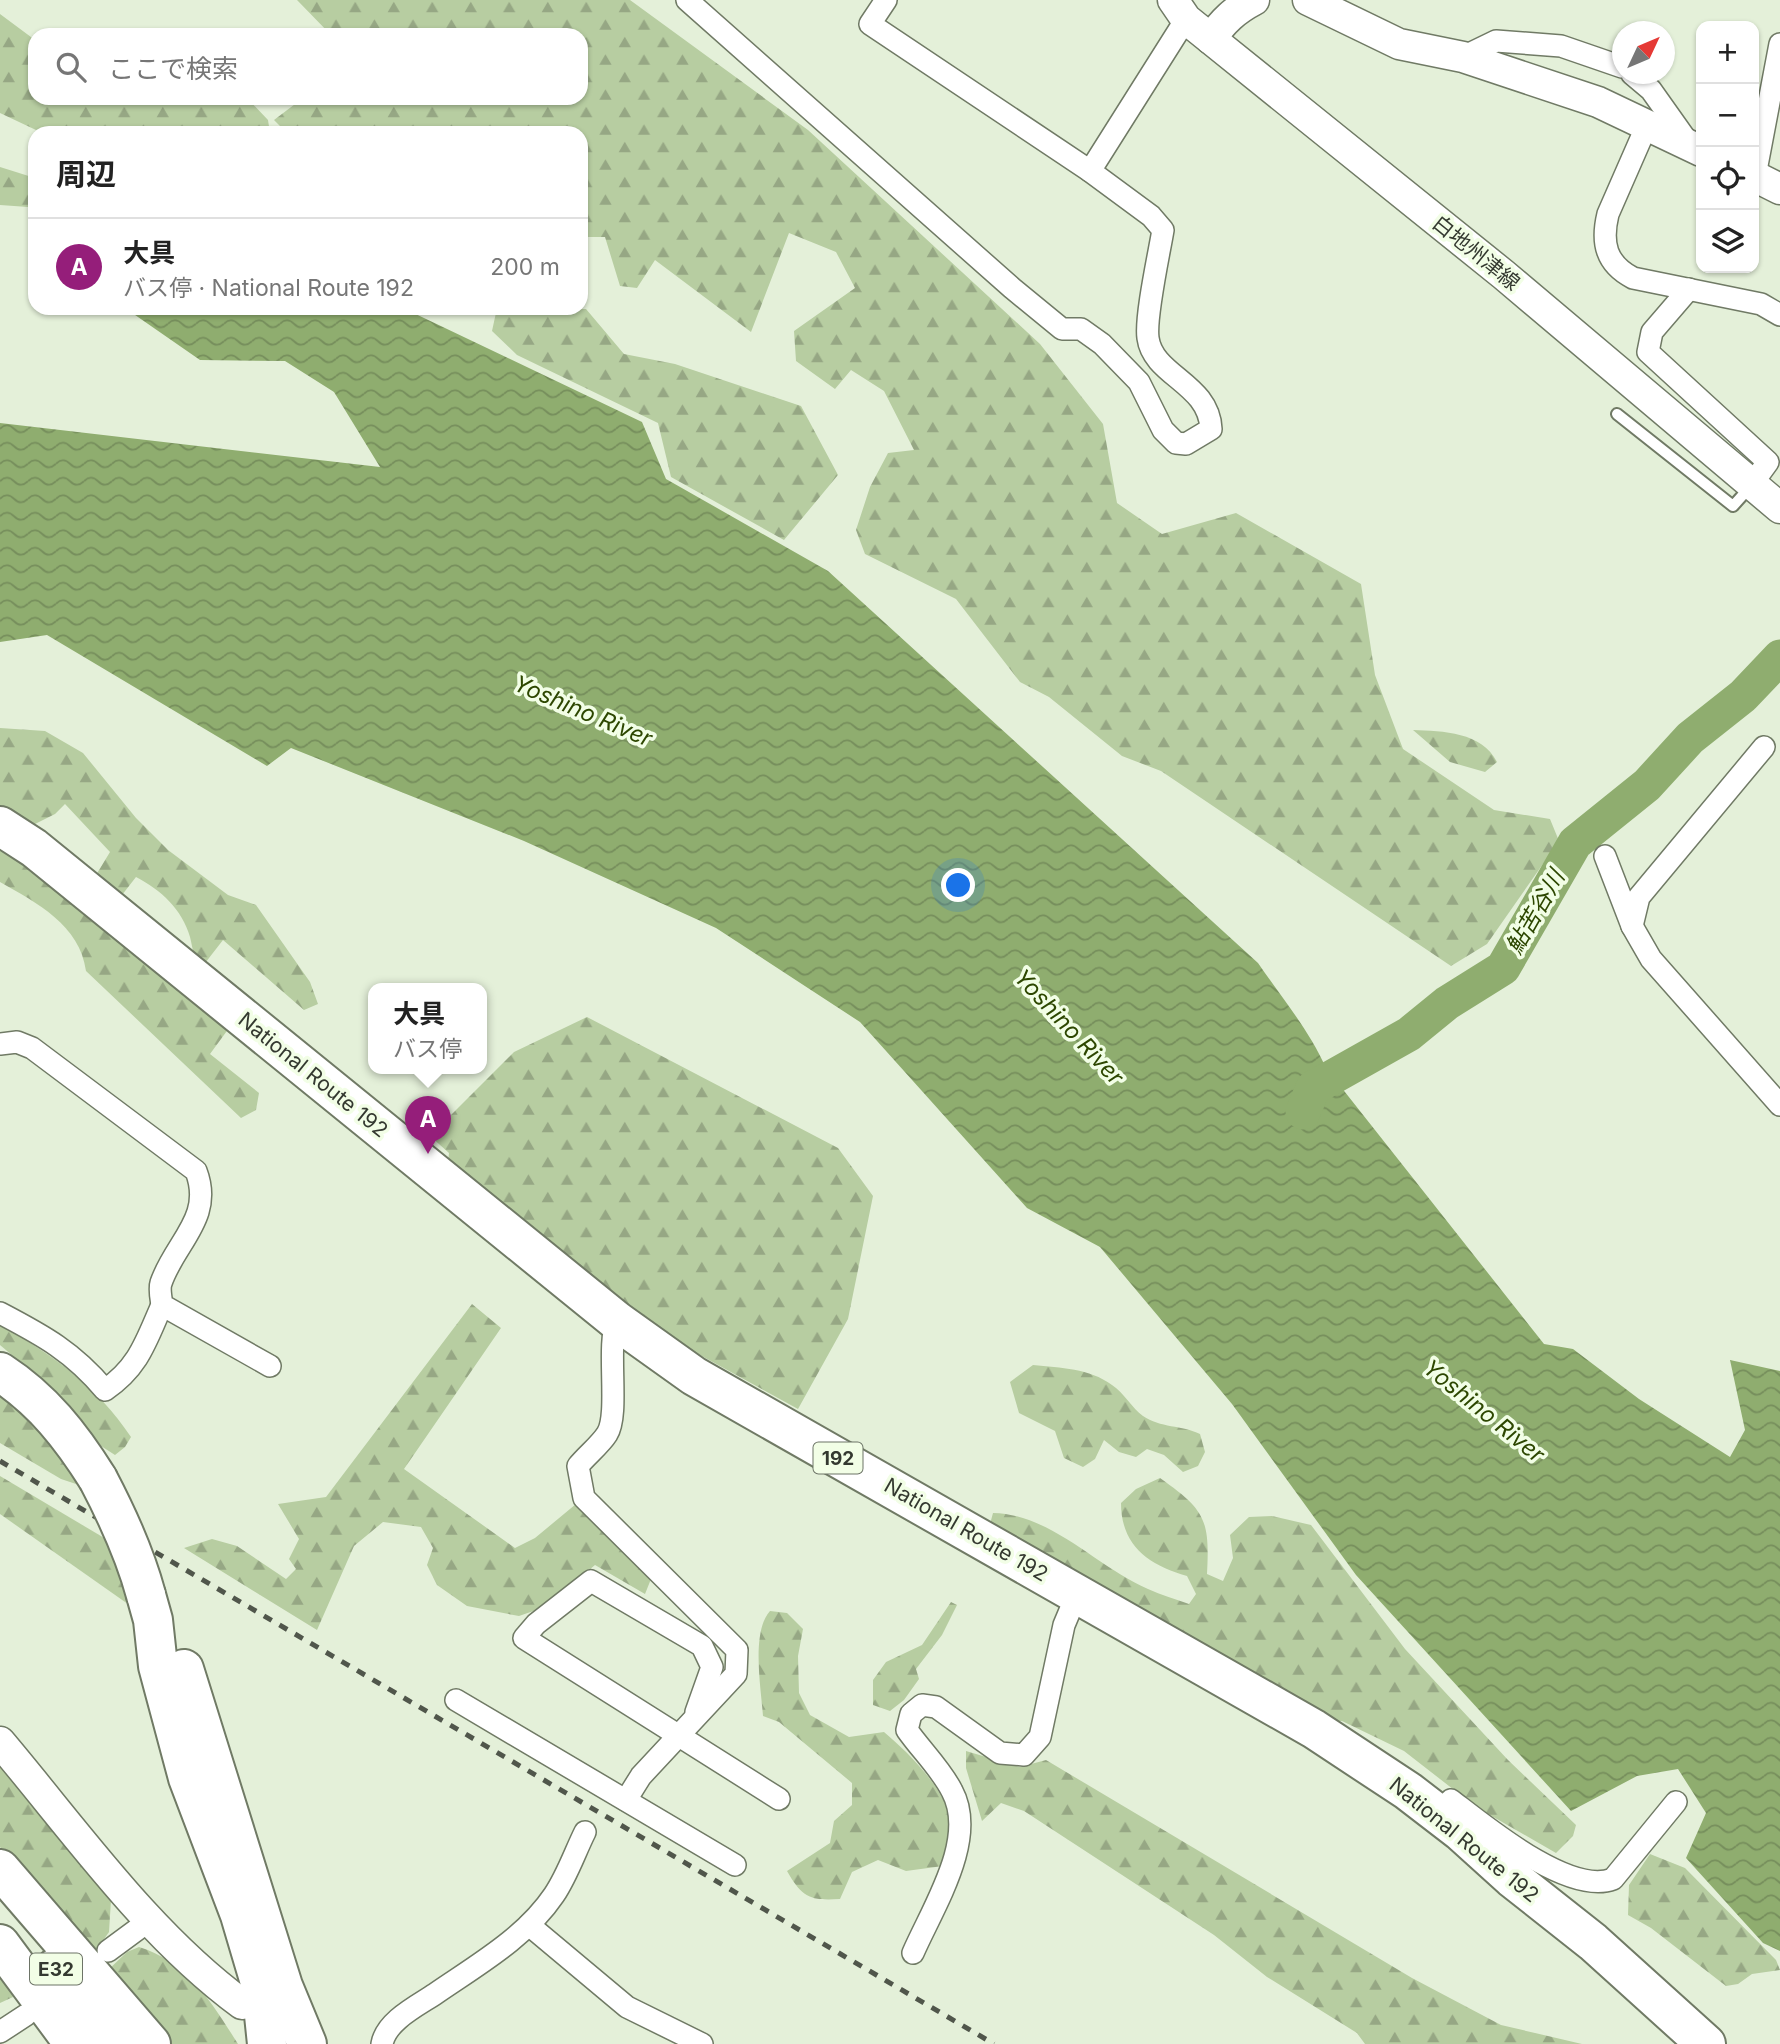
<!DOCTYPE html>
<html lang="ja">
<meta charset="utf-8">
<style>
body{margin:0;font-family:Inter,"Noto Sans JP",sans-serif;background:#f2f2f2;color:#222}
.controls{position:absolute;right:21px;top:21px;display:grid;overflow:hidden;border-radius:14px;box-shadow:0 2px 5px #0004}
.controls button{width:63px;height:63px;display:grid;place-items:center;padding:0;border:0;border-bottom:2px solid #e0e0e0;background:#fff;color:#222;font:35px sans-serif}
.compass{position:absolute;left:1612px;top:21px;width:63px;height:63px;border-radius:50%;background:#fff;box-shadow:0 2px 5px #0004;rotate:46deg}
.you{position:absolute;left:959px;top:886px;width:24px;height:24px;margin:-18px;border:5px solid #fff;border-radius:50%;background:#1a73e8;box-shadow:0 0 0 10px #1a73e833}
.badge{display:grid;place-items:center;width:46px;height:46px;border-radius:50%;background:#951e7a;color:#fff;font-size:23px;font-weight:700}
.pin{position:absolute;translate:-50% -58px;filter:drop-shadow(0 2px 4px #0008)}
.pin::after{content:'';position:absolute;top:37px;width:24px;height:21px;background:inherit;clip-path:polygon(0 0,100% 0,50% 100%)}
.popup{position:absolute;left:368px;top:983px;width:119px;height:91px;box-sizing:border-box;display:grid;place-content:center;border-radius:14px;background:#fff;filter:drop-shadow(0 2px 5px #0005);font-size:23px;white-space:nowrap;color:#767676}
.popup b{font-size:26px;color:#222}
.popup::after{content:'';position:absolute;left:50%;top:100%;margin-left:-14px;border:14px solid transparent;border-top-color:#fff}
.list{margin:0;padding:0;list-style:none}
h2{display:flex;justify-content:space-between;align-items:center;height:91px;margin:0;padding:0 28px;font-size:30px}
h2 small{font-size:23px;font-weight:400;color:#767676}
.list li{display:grid;grid-template-columns:46px 1fr auto;gap:21px;align-items:center;box-sizing:border-box;height:98px;padding:0 28px;border-top:2px solid #e0e0e0}
.list b{display:block;font-size:26px;white-space:nowrap}
.list p{margin:0;font-size:23px;white-space:nowrap;color:#767676}
.list em{font-size:23px;font-style:normal;color:#767676}
.icon{flex:none;width:38px;height:38px;fill:none;stroke:currentColor;stroke-width:2;stroke-linecap:round;stroke-linejoin:round}
.map{position:relative;flex:none;width:1780px;height:2044px;overflow:hidden}
.search{position:absolute;background:#fff;box-shadow:0 2px 5px #0004;left:28px;top:28px;width:560px;height:77px;display:flex;align-items:center;gap:18px;box-sizing:border-box;padding:0 24px;border-radius:21px;color:#767676;font-size:26px}
.panel{position:absolute;background:#fff;box-shadow:0 2px 5px #0004;left:28px;top:126px;width:560px;height:189px;border-radius:21px}
.map>svg:first-child{display:block}
.forest{fill:url(#forest-firs)}
.water{fill:url(#water-waves)}
.lines{fill:none;stroke-linecap:round;stroke-linejoin:round}
.river{stroke:#8fad6f;stroke-width:35}
.lane-casing{stroke:#707a65;stroke-width:14}
.street-casing{stroke:#707a65;stroke-width:24}
.secondary-casing{stroke:#707a65;stroke-width:33}
.highway-casing{stroke:#707a65;stroke-width:42}
.lane{stroke:#fff;stroke-width:10}
.street{stroke:#fff;stroke-width:21}
.secondary{stroke:#fff;stroke-width:30}
.highway{stroke:#fff;stroke-width:38}
.rail{stroke:#50564b;stroke-width:5;stroke-dasharray:9 9;stroke-linecap:butt}
.highway-bridge-casing{stroke:#707a65;stroke-width:42;stroke-linecap:butt}
.highway-bridge{stroke:#fff;stroke-width:38}
.labels{text-anchor:middle;stroke-width:7;stroke-linejoin:round;paint-order:stroke}
.shield{fill:#f2fee6;stroke:#6d7467;stroke-width:2}
.shield-label{font-size:19px;font-weight:bold;fill:#343930}
.street-label{font-size:21px;fill:#343930;stroke:#f2fee6}
.water-label{font-size:23px;font-style:italic;fill:#2d4700;stroke:#f2fee6}
</style>
<div class="map">
<svg width="1780" height="2044" viewBox="0 0 1780 2044">
<defs>
<pattern id="forest-firs" width="22" height="20" patternUnits="userSpaceOnUse" patternTransform="scale(1.75)"><rect width="22" height="20" fill="#b7cda1"/><path d="M5 1l3.5 6h-7zM16 11l3.5 6h-7z" fill="#96a784"/></pattern>
<pattern id="water-waves" width="16" height="10" patternUnits="userSpaceOnUse" patternTransform="scale(1.75)"><rect width="16" height="10" fill="#8fad6f"/><path d="M0 5q4-4 8 0t8 0" fill="none" stroke="#768e5c"/></pattern>
</defs>
<rect width="100%" height="100%" fill="#e4f0d9"/>
<!-- forest -->
<g class="forest">
<path d="M297 0H630L808 130 1040 344 1103 424 1117 503 1162 534 1236 513 1361 584 1375 675 1403 749 1494 810 1550 819 1559 841 1487 944 1451 966 1161 771 1122 756 1049 697 1020 682 956 599 865 554 856 530 870 487 888 453 914 450 884 391 851 370 835 389 796 361 794 331 855 288 836 252 789 233 751 332 655 260 637 288 620 286 605 237H581V133H287L274 120 303 98H581V35H331Z"/>
<path d="M0 14 35 40V98H247L268 120 270 133H76L36 130 0 113Z"/>
<path d="M0 167 35 178 28 207 0 205Z"/>
<path d="M497 308 586 309 624 354 675 364 801 406 838 475 784 540 671 477 658 423 517 355 492 331Z"/>
<path d="M0 728 45 731 83 753 136 818 168 850 228 895 256 905 310 982 318 1004 304 1010 223 940 202 967C193 958 193 949 190 937 182 909 161 890 136 877L122 895 96 875 110 852 65 804 55 814 35 824 63 886 232 1024 210 1054 259 1093 256 1110 241 1118 86 971C80 925 37 903 0 882Z"/>
<path d="M1413 730C1443 731 1482 732 1497 762L1485 772 1450 762Z"/>
<path d="M587 1017 838 1148 873 1196 848 1319 798 1409 640 1322 448 1162 449 1153 430 1136 514 1052Z"/>
<path d="M472 1304 501 1328 404 1469 515 1548 535 1538 576 1504 651 1579 645 1594 595 1565 545 1607 519 1616 467 1606 437 1585 427 1565 433 1548 421 1527 383 1522 354 1546 317 1630 184 1548 212 1539 237 1546 286 1579 296 1569 289 1559 299 1539 278 1504 326 1497Z"/>
<path d="M0 1325C53 1355 97 1386 131 1437L125 1447 115 1455 101 1446 59 1395 0 1345Z"/>
<path d="M1033 1365C1061 1368 1089 1368 1112 1385 1124 1393 1132 1408 1143 1416 1160 1428 1182 1425 1200 1434L1205 1452 1198 1466 1183 1472 1164 1455 1147 1449 1136 1457 1119 1452 1104 1440 1095 1459 1083 1467 1064 1458 1055 1431 1019 1413 1010 1382Z"/>
<path d="M0 1390 66 1457 85 1487 61 1479 0 1443Z"/>
<path d="M0 1476 111 1542 135 1609 0 1514Z"/>
<path d="M1160 1478C1205 1510 1210 1519 1207 1574L1223 1581 1233 1558 1230 1535 1249 1517 1272 1516 1311 1525 1405 1649 1508 1760 1576 1825 1573 1836 1556 1853 1476 1807 1404 1751 1342 1721H1333L990 1524 993 1513C1051 1514 1097 1567 1148 1589 1161 1595 1176 1599 1189 1604L1196 1594 1187 1576C1148 1565 1121 1545 1121 1503L1136 1489Z"/>
<path d="M951 1602 957 1605 942 1635 916 1669 919 1679 904 1700 890 1711 873 1705V1680L886 1662 922 1645Z"/>
<path d="M770 1611 787 1613 803 1629 798 1656 799 1693 810 1715 849 1737 884 1732C908 1752 952 1795 951 1828 951 1840 945 1854 943 1866L906 1871 878 1860 852 1872 840 1899C809 1901 802 1897 787 1871L830 1843 834 1821 852 1805V1783L779 1722 763 1716C761 1688 751 1632 770 1611Z"/>
<path d="M966 1751 1020 1767 1046 1760 1412 1978 1501 2025 1582 2044H1365L1357 2033 1267 1977 1214 1935 1024 1811 1001 1803 982 1821 966 1768Z"/>
<path d="M0 1762 111 1900 109 1932 97 1949 82 1950 0 1847Z"/>
<path d="M1650 1854 1685 1868 1776 1960 1780 1970 1752 1974 1738 1984 1726 1986 1651 1928 1628 1915 1629 1885Z"/>
<path d="M139 1947C188 1962 212 2003 238 2044H170L107 1971 127 1952Z"/>
<path d="M0 1970 11 1983 13 1997 0 2003Z"/>
</g>
<!-- water -->
<path class="water" d="M125 308H403L642 422 666 479 828 571 1258 963C1282 998 1309 1030 1326 1068L1544 1344 1573 1349 1639 1399 1730 1457 1745 1430 1730 1360 1780 1371V1951L1763 1943 1686 1858 1706 1813 1678 1769 1637 1776 1571 1811 1356 1575 1232 1404 1100 1247 1027 1208 860 1022 716 928 524 841 291 748 267 766 47 635 0 642V423L380 467 334 392 285 361 200 360Z"/>
<g class="lines">
<!-- river -->
<path class="river" d="M1303 1112 1313 1088 1409 1034 1447 1003 1503 968 1575 843 1647 785 1690 738 1743 696 1780 657"/>
<!-- lane casing -->
<g class="lane-casing">
<path id="lane" d="M1617 414 1733 506 1750 487"/>
</g>
<!-- street casing -->
<g class="street-casing">
<g id="street">
<path d="M687 0 1012 288 1062 329H1081L1102 344 1139 382 1163 430 1176 443 1186 444 1211 429C1209 383 1153 376 1148 338 1145 317 1159 254 1163 230L1151 216 1090 171 1186 19"/>
<path d="M886 0 870 24 1090 171"/>
<path d="M1463 57 1496 41 1561 46 1622 67"/>
<path d="M1632 74 1651 90 1690 145"/>
<path d="M1647 125 1608 214C1601 243 1606 264 1633 278L1761 304 1780 315"/>
<path d="M1755 176 1780 44"/>
<path d="M1689 289 1652 332 1648 352 1768 462 1752 484"/>
<path d="M1605 856 1632 926 1651 959 1780 1105"/>
<path d="M1632 926 1639 897 1764 747"/>
<path d="M0 1044 17 1042 32 1048 196 1171C214 1218 175 1242 161 1283 159 1289 161 1298 162 1305L270 1366"/>
<path d="M0 1313C44 1336 73 1352 105 1390 139 1367 146 1341 162 1305"/>
<path d="M617 1321C606 1345 620 1414 607 1434 600 1445 587 1455 578 1466L584 1498 737 1650 736 1674 641 1776 626 1800"/>
<path d="M456 1700 735 1865"/>
<path d="M696 1712 712 1667 702 1646 591 1581 536 1624 524 1638 779 1799"/>
<path d="M1451 1800C1485 1826 1569 1896 1613 1879L1676 1802"/>
<path d="M529 1925 627 2007 702 2044"/>
<path d="M108 1951 150 1920"/>
<path d="M913 1953C933 1907 978 1839 952 1791 941 1769 921 1750 907 1730L911 1714 922 1705 936 1707 1000 1753 1024 1755 1040 1737 1064 1625 1077 1594"/>
<path d="M0 2032 26 2015"/>
<path d="M382 2044C386 2021 417 2006 435 1994 477 1965 525 1938 554 1895 567 1876 575 1852 585 1832"/>
</g>
</g>
<!-- secondary casing -->
<g class="secondary-casing">
<g id="secondary">
<path d="M1173 0 1186 19 1504 275 1780 508"/>
<path d="M1308 0 1399 44 1463 57 1598 102 1701 151"/>
<path d="M1211 39C1223 21 1235 10 1254 0"/>
<path d="M1754 176 1780 189"/>
<path d="M0 1742C76 1832 147 1934 242 2004"/>
</g>
</g>
<!-- highway casing -->
<g class="highway-casing">
<g id="highway">
<path d="M0 826 34 848 617 1321 694 1376 1314 1729 1408 1791 1460 1831 1512 1878 1593 1942 1706 2044"/>
<path d="M0 1372C43 1400 71 1436 98 1479"/>
<path d="M146 1595 153 1620 158 1666 188 1778 240 1915 261 1986 267 2044"/>
<path d="M184 1669 283 1986 307 2044"/>
<path d="M0 1869 151 2044"/>
<path d="M0 1944 74 2044"/>
<path d="M55 1968 113 2044"/>
</g>
</g>
<!-- lane -->
<use href="#lane" class="lane"/>
<!-- street -->
<use href="#street" class="street"/>
<!-- secondary -->
<use href="#secondary" class="secondary"/>
<!-- highway -->
<use href="#highway" class="highway"/>
<!-- rail -->
<path class="rail" d="M0 1461 994 2044"/>
<!-- highway-bridge casing -->
<g class="highway-bridge-casing">
<path id="highway-bridge" d="M98 1479C118 1517 135 1554 146 1595"/>
</g>
<!-- highway-bridge -->
<use href="#highway-bridge" class="highway-bridge"/>
</g>
<g class="labels">
<!-- shield labels -->
<g class="shield">
<rect x="813.5" y="1442.5" width="49" height="31" rx="5"/>
<rect x="30" y="1953.5" width="52" height="31" rx="5"/>
</g>
<g class="shield-label">
<text x="838" y="1465">192</text>
<text x="56" y="1976">E32</text>
</g>
<!-- street labels -->
<g class="street-label">
<text transform="translate(1476 253) rotate(39)" y="7">白地州津線</text>
<text transform="translate(313 1075) rotate(39)" y="7">National Route 192</text>
<text transform="translate(966 1530) rotate(30)" y="7">National Route 192</text>
<text transform="translate(1464 1840) rotate(39)" y="7">National Route 192</text>
</g>
<!-- water labels -->
<g class="water-label">
<text transform="translate(583 711) rotate(23)" y="8">Yoshino River</text>
<text transform="translate(1535 912) rotate(-60)" y="8">鮎苦谷川</text>
<text transform="translate(1069 1027) rotate(47)" y="8">Yoshino River</text>
<text transform="translate(1484 1411) rotate(39)" y="8">Yoshino River</text>
</g>
</g>
</svg>
<div class="controls">
<button>+</button>
<button>−</button>
<button><svg class="icon" aria-label="locate" viewBox="0 0 24 24"><circle cx="12" cy="12" r="6"/><path d="M12 2v4M12 18v4M2 12h4M18 12h4"/></svg></button>
<button><svg class="icon" aria-label="layers" viewBox="0 0 24 24"><path d="M12 4l9 5-9 5-9-5zM3 14l9 5 9-5"/></svg></button>
</div>
<svg class="compass" viewBox="-18 -18 36 36"><path d="M0-13l5 13h-10z" fill="#e53935"/><path d="M0 13l5-13h-10z" fill="#767676"/></svg>
<div class="you"></div>
<div class="pin badge" style="left:428px;top:1154px">A</div>
<div class="popup"><b>大具</b>バス停</div>
<div class="search"><svg class="icon" aria-label="search" viewBox="0 0 24 24"><circle cx="10" cy="10" r="6"/><path d="M15 15l6 6"/></svg>ここで検索</div>
<section class="panel">
<h2>周辺<small></small></h2>
<ul class="list">
<li><span class="badge">A</span><div><b>大具</b><p>バス停 · National Route 192</p></div><em>200 m</em></li>
</ul>
</section>
</div>
